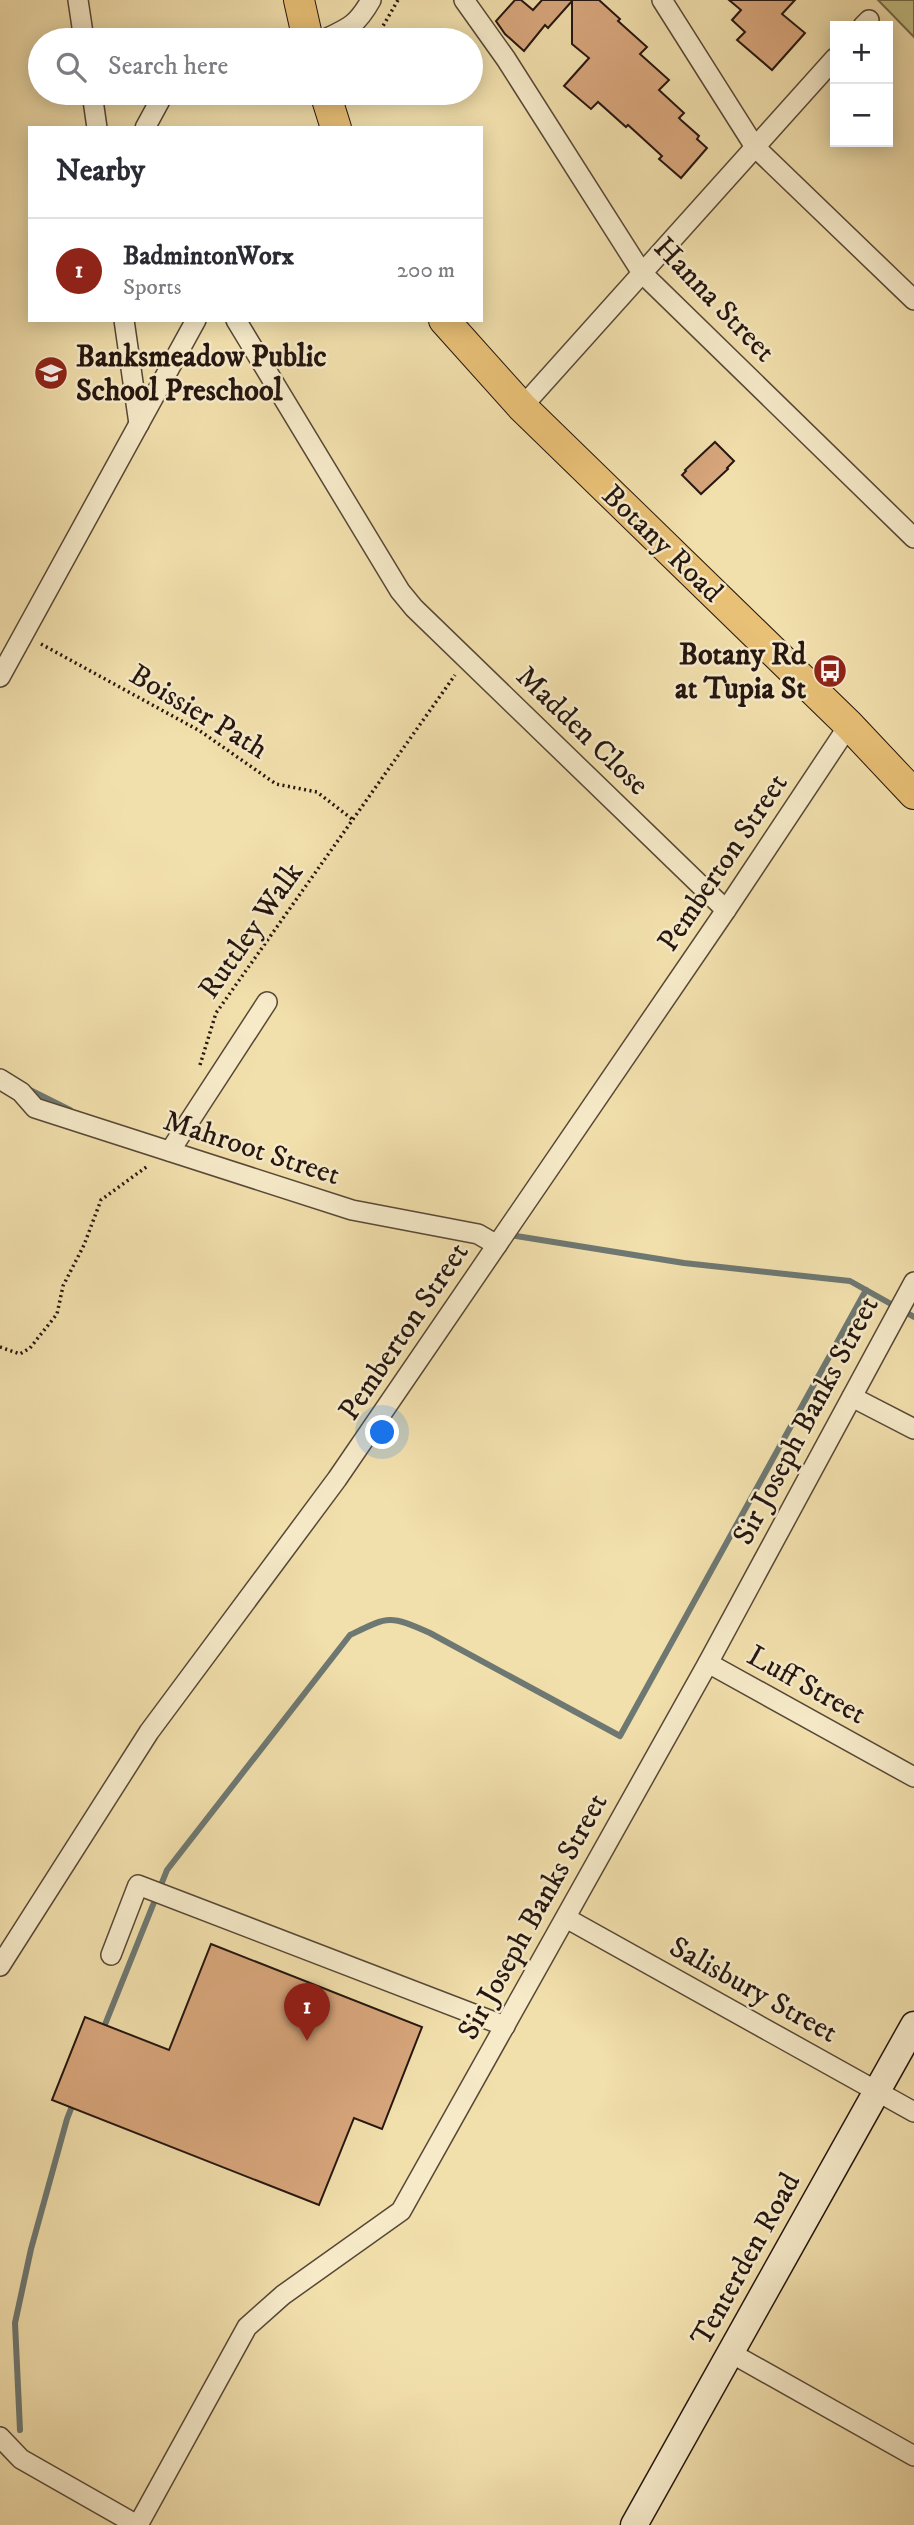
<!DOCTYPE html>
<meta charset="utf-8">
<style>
body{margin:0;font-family:"IM FELL DW Pica",serif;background:#f7f7f7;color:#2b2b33}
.controls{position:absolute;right:21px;top:21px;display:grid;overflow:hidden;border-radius:0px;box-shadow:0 4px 18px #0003}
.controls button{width:63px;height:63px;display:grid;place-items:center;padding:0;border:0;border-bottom:2px solid #e1e1e2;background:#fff;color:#2b2b33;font:35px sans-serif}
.you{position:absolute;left:383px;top:1433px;width:24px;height:24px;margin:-18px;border:5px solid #fff;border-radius:50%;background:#1a73e8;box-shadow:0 0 0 10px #1a73e833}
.badge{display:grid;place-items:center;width:46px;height:46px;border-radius:50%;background:#8f2418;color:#fff;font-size:23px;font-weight:700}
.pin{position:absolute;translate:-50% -58px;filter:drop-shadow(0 2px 4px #0008)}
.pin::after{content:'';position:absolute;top:37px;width:24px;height:21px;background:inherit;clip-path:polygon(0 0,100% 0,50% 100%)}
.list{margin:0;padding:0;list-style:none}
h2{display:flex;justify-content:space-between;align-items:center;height:91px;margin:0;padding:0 28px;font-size:30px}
h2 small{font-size:23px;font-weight:400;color:#7c7c81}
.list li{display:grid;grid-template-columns:46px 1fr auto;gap:21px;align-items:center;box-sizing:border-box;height:105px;padding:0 28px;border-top:2px solid #e1e1e2}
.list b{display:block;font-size:26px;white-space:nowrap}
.list p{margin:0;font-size:23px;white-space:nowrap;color:#7c7c81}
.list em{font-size:23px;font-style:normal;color:#7c7c81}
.icon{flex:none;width:38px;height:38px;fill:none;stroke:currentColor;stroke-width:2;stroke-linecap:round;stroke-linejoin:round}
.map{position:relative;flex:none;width:914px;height:2525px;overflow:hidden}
.search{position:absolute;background:#fff;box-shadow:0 4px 18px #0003;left:28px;top:28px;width:455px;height:77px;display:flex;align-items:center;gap:18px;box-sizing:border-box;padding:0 24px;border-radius:38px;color:#7c7c81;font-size:26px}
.panel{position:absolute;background:#fff;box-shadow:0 4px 18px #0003;left:28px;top:126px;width:455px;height:196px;border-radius:0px}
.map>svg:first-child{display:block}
.green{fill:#c2bf84;stroke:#746a4a;stroke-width:2}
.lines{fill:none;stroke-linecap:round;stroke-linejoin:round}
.stream{stroke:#6e7872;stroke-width:6}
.building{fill:#d8a67c;stroke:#251610;stroke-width:2}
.street-casing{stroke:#584837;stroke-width:22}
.secondary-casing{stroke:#251610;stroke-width:29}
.primary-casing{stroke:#251610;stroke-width:32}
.path{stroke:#251610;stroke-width:3.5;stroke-dasharray:2 3.5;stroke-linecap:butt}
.street{stroke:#f6eac9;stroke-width:19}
.secondary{stroke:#f6eac9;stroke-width:26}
.primary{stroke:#e8c076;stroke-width:30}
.labels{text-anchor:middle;stroke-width:5;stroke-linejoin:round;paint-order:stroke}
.street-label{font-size:30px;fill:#251610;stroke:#f6eac9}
.poi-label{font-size:30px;font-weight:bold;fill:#251610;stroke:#f6eac9;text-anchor:start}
</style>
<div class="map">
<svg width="914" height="2525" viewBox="0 0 914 2525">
<rect width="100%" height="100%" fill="#f1dfac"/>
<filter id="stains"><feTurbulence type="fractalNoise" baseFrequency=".00286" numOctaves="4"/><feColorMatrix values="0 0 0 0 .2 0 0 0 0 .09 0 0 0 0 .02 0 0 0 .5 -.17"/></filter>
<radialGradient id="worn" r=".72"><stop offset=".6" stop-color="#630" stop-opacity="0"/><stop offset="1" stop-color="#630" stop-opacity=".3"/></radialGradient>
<!-- green -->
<path class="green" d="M878 0H914V37Z"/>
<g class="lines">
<!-- stream -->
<g class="stream">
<path d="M26 1088 70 1110"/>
<path d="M510 1235 684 1263 850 1281 914 1317"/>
<path d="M102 2032 167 1870 350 1635C389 1616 389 1615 430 1633L620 1736 866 1290"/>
<path d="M20 2430 15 2323 31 2249 67 2119 74 2101"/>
</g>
</g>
<!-- building -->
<g class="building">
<path d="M515 0H521L533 10 542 0H599L620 19 618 21 647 47 640 54 669 80 659 90 684 113 679 118 681 120 699 136 697 139 707 148 681 178 659 159 662 156 628 125 626 127 598 102 591 109 564 86 589 58 572 44V1L548 28 545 25 524 51 505 34 496 21Z"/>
<path d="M729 0H795L782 14 805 33 772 70 737 40 745 32 732 20 741 10Z"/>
<path d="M715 442 734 461 727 468 728 469 701 494 682 475 686 471 685 470Z"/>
<path d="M211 1944 422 2027 382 2129 354 2118 319 2205 52 2100 85 2017 169 2050Z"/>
</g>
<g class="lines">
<!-- street casing -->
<g class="street-casing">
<g id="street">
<path d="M78 0 84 40"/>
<path d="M464 0 506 59 642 273 914 538"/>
<path d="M662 0 755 147 914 300"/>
<path d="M863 26 869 20"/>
<path d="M323 40C349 28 357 25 371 0"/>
<path d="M92 93 97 128"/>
<path d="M145 128 164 93"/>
<path d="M124 320 139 424"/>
<path d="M236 320 400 591 414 608 726 910"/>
<path d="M522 407 835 58"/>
<path d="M0 677 196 320"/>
<path d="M0 1079 21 1092 35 1108 352 1210 478 1234 497 1245"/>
<path d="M170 1151 267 1002"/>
<path d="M852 1397 914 1429"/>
<path d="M708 1663 914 1777"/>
<path d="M566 1918 914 2112"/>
<path d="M111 1955 138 1885 505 2026"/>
<path d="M0 1966 149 1732 337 1479 726 910 849 725"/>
<path d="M731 2353 914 2456"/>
<path d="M0 2437 21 2459 137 2525"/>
<path d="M138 2525 247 2327 283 2295 401 2211 708 1663 914 1282"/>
</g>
</g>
<!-- secondary casing -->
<g class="secondary-casing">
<path id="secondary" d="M634 2525 914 2025"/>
</g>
<!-- primary casing -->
<g class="primary-casing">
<g id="primary">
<path d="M299 0 308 40"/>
<path d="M325 93 336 128"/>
<path d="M444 320 522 407 849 725 914 794"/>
</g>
</g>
<!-- path -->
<g class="path">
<path d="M375 40 398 0"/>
<path d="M41 644 200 731 276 784 317 792 352 819"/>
<path d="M200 1065 216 1013 455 675"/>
<path d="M0 1347 20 1354 30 1348 57 1314 63 1286 84 1245 101 1200 149 1165"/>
</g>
<!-- street -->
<use href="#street" class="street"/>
<!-- secondary -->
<use href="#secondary" class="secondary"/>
<!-- primary -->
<use href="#primary" class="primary"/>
</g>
<!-- icons -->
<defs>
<g id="school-disc" transform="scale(1.75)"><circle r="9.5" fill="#8f2418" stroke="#f6eac9"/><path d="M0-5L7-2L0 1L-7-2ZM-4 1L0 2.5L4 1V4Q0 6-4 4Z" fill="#fff"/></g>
<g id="bus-disc" transform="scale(1.75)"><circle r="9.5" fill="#8f2418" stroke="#f6eac9"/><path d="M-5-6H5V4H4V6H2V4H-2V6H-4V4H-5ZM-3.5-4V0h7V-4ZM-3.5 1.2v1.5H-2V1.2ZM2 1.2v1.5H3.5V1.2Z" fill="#fff"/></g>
</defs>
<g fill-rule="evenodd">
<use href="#school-disc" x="51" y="373"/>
<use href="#bus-disc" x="830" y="671"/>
</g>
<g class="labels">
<!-- street labels -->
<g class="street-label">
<text transform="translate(715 299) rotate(46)" y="10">Hanna Street</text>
<text transform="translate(663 543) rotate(44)" y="10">Botany Road</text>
<text transform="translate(199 711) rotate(31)" y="10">Boissier Path</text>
<text transform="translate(583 730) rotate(44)" y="10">Madden Close</text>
<text transform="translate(722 862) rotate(-56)" y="10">Pemberton Street</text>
<text transform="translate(250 930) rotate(-55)" y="10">Ruttley Walk</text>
<text transform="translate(252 1147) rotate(18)" y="10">Mahroot Street</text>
<text transform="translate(403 1331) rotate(-56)" y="10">Pemberton Street</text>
<text transform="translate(805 1420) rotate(-62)" y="10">Sir Joseph Banks Street</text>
<text transform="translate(807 1684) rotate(29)" y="10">Luff Street</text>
<text transform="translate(532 1916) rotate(-61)" y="10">Sir Joseph Banks Street</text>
<text transform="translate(754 1989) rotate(29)" y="10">Salisbury Street</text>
<text transform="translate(745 2259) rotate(-61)" y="10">Tenterden Road</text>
</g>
<!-- poi labels -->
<g class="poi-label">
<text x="76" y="366">Banksmeadow Public<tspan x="76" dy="34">School Preschool</tspan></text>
<text x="806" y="664" text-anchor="end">Botany Rd<tspan x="806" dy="34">at Tupia St</tspan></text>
</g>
</g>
<rect width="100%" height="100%" filter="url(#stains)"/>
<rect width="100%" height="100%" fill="url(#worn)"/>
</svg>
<div class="controls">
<button>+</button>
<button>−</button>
</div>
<div class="you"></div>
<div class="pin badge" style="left:307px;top:2041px">1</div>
<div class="search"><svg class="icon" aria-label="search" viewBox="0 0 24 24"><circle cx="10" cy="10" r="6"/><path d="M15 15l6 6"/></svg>Search here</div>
<section class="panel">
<h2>Nearby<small></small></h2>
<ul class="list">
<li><span class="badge">1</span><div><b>BadmintonWorx</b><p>Sports</p></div><em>200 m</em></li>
</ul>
</section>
</div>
